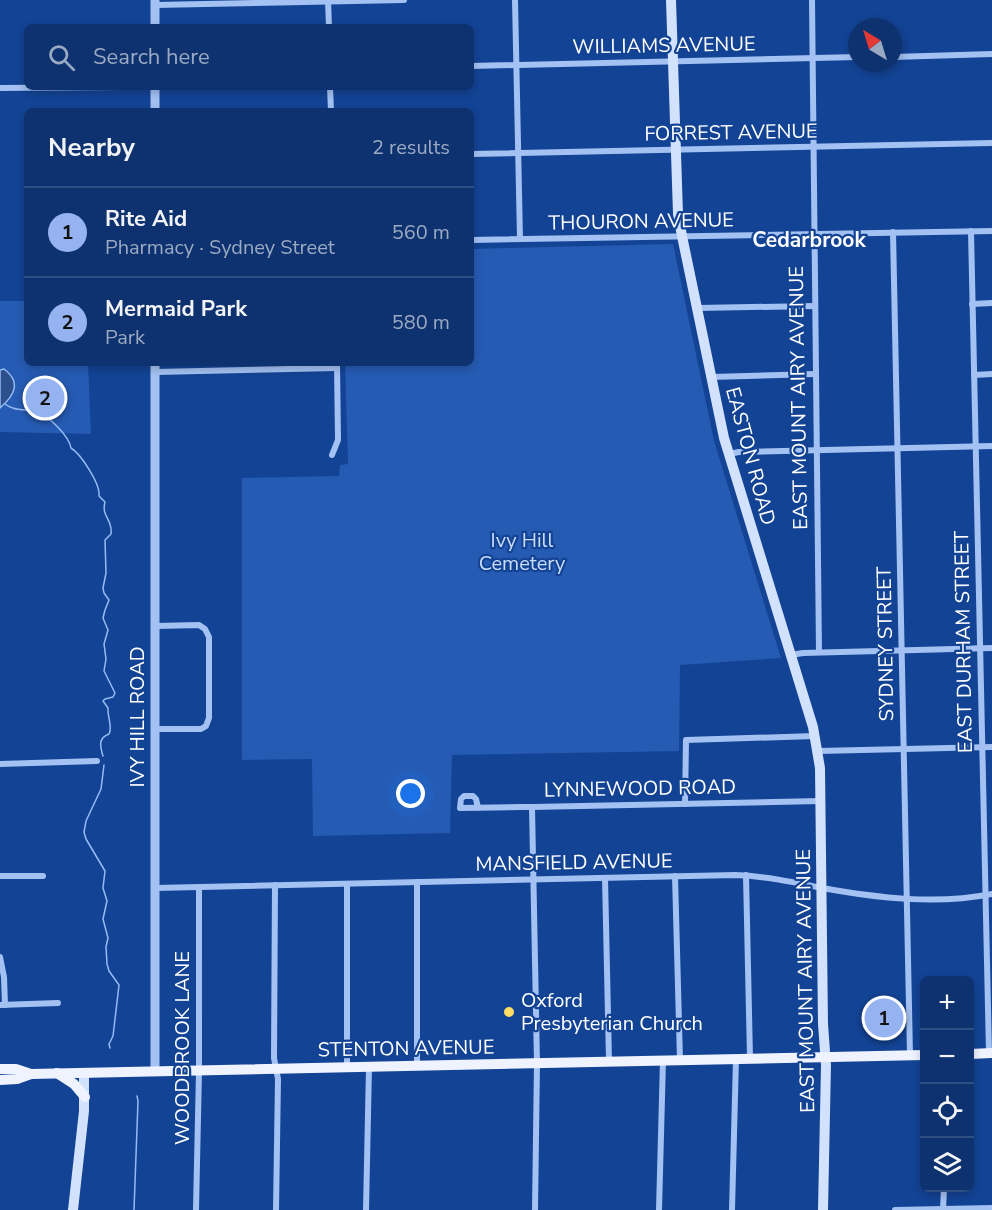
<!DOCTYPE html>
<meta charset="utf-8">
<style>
body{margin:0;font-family:"Nunito Sans",sans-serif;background:#1c3e77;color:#f1f3f6}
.controls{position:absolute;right:18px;bottom:18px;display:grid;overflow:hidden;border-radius:9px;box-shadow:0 3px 9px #0003}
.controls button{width:54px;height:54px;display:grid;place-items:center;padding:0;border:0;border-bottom:2px solid #2e4d82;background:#0e326f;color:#f1f3f6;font:30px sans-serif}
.compass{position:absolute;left:848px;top:18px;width:54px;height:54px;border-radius:50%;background:#0e326f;box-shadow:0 3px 9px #0003;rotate:322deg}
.you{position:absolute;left:411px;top:794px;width:21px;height:21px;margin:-15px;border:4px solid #fff;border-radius:50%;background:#1a73e8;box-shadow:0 0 0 9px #1a73e833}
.badge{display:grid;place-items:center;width:39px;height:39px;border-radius:50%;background:#95b2f1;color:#111;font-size:20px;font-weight:700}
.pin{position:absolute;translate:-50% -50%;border:3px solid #fff;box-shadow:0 2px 6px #0006}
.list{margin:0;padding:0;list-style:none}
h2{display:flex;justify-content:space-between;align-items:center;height:78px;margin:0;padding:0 24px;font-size:26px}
h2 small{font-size:20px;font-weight:400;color:#9baac3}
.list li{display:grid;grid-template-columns:39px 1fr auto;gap:18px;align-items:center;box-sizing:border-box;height:90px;padding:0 24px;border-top:2px solid #2e4d82}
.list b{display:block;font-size:22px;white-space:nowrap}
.list p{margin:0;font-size:20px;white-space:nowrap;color:#9baac3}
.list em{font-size:20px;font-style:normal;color:#9baac3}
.icon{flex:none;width:33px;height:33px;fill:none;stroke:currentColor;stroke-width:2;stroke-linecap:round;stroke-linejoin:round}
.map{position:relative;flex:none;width:992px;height:1210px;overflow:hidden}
.search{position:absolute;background:#0e326f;box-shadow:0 3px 9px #0003;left:24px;top:24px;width:450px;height:66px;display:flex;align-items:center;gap:15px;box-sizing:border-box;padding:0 21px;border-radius:9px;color:#9baac3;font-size:22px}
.panel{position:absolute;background:#0e326f;box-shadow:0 3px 9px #0003;left:24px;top:108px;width:450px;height:258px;border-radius:9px}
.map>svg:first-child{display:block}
.green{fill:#265bb3}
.water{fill:#2d4f8c;stroke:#95bbf5;stroke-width:1.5}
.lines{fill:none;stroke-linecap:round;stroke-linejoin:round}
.stream{stroke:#95bbf5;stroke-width:1.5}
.minor{stroke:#a3c1f2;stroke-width:6}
.tertiary{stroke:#a3c1f2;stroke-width:9}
.secondary{stroke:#d2e1fc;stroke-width:10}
.primary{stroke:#eef3ff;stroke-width:10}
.poi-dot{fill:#ffdd64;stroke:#134394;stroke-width:2}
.labels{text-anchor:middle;stroke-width:4.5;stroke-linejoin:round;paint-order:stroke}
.street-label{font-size:20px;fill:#fff;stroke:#134394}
.park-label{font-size:20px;fill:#caddfd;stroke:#134394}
.poi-label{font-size:20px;fill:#fff;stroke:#134394;text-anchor:start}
.neighbourhood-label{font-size:21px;font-weight:bold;fill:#fff;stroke:#134394}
</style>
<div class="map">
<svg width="992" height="1210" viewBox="0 0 992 1210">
<rect width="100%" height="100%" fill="#134394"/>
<!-- green -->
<g class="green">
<path d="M673 244 714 441 781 658 680 665 679 751 452 755 450 833 313 836 312 759 242 760V478L339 476 340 465 348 464 345 363H471V249Z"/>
<path d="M0 301H27V363H88L91 434 0 432Z"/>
</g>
<!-- water -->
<path class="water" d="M4 369C22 382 14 396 0 408V370Z"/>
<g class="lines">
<!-- stream -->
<g class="stream">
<path d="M5 404C13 411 27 409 37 412 49 416 69 436 71 448 81 454 101 485 99 496L105 502C101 517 113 519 111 534L105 540 106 573 103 588 104 593 109 600 105 610 103 618 108 630 104 644 106 659 104 671 115 693 113 697 105 699 103 701 108 708C107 716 113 727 109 734 98 738 100 746 103 756"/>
<path d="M104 765 101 789 86 821 84 832 86 839 105 871 103 888 107 901 103 919 108 938 106 947 107 964 109 971 119 985 113 1036 109 1044 110 1048"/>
<path d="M134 1210 138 1101 137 1096"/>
</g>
<!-- minor -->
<g class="minor">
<path d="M328 0 329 27"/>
<path d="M515 0 520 239"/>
<path d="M812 0 819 652"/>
<path d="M155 5 404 0"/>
<path d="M893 57 992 54"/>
<path d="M471 66 857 57"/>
<path d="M330 87 331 111"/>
<path d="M0 88 123 87"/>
<path d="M471 154 992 143"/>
<path d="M971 231 989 1053"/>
<path d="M893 232 910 1055"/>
<path d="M471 240 992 231"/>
<path d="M972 304 992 303"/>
<path d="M697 308 815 306"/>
<path d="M155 372 337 368"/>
<path d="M974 375 992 374"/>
<path d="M711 377 816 374"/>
<path d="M729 454 739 452 992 446"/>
<path d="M332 455 338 440 337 363"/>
<path d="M791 655 803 653 992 648"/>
<path d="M155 729H201L206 726 209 718V637L205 629 199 625 156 626"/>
<path d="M818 751 992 747"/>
<path d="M0 764 97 761"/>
<path d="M685 804 686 740 815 736"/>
<path d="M532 807 537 1063 535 1210"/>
<path d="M478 808 476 799 473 796H464L461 799 460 808 521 807H532L821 801"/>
<path d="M746 875 750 1058"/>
<path d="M0 876H43"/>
<path d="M675 876 680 1060"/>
<path d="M605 878 609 1061"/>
<path d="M417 882V1066"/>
<path d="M275 885 274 1058 278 1079 276 1210"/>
<path d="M155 888 735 875C764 876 793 882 822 888 878 898 936 905 992 894"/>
<path d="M0 957 4 977 5 1005"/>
<path d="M0 1005 58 1003"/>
<path d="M347 1067V884"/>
<path d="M196 1210 199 1071V887"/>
<path d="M366 1210 369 1067"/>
<path d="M659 1210 663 1060"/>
<path d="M732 1210 736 1059"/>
<path d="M895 1210 992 1208"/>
<path d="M943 1210 944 1188"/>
</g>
<!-- tertiary -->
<g class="tertiary">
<path d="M155 0V27"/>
<path d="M155 111V87"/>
<path d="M155 363V1071"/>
</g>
<!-- secondary -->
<g class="secondary">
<path d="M671 0 678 214 682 236 724 438 813 727 820 768 823 1024 826 1065 823 1210"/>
<path d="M73 1210 84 1111V1073"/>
</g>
<!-- primary -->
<g class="primary">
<path d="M970 1054 992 1053"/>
<path d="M0 1069H16L31 1074"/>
<path d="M57 1073 74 1084 85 1097"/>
<path d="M0 1080 17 1079 31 1074 924 1055"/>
</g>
</g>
<!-- markers -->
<circle class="poi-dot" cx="509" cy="1012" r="6"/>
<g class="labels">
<!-- street labels -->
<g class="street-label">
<text transform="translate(664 45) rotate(-1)" y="7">WILLIAMS AVENUE</text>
<text transform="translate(731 132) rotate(-1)" y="7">FORREST AVENUE</text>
<text transform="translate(641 221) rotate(-1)" y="7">THOURON AVENUE</text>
<text transform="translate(798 398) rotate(-91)" y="7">EAST MOUNT AIRY AVENUE</text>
<text transform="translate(751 456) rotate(75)" y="7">EASTON ROAD</text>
<text transform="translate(963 642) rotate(-91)" y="7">EAST DURHAM STREET</text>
<text transform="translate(885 644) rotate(-91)" y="7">SYDNEY STREET</text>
<text transform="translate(137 717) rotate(-90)" y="7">IVY HILL ROAD</text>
<text transform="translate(640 788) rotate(-1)" y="7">LYNNEWOOD ROAD</text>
<text transform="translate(574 862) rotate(-1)" y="7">MANSFIELD AVENUE</text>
<text transform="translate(805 981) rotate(-91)" y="7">EAST MOUNT AIRY AVENUE</text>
<text transform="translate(182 1048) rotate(-90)" y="7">WOODBROOK LANE</text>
<text transform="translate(406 1048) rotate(-1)" y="7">STENTON AVENUE</text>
</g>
<!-- park labels -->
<g class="park-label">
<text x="522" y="547">Ivy Hill<tspan x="522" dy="23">Cemetery</tspan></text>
</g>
<!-- poi labels -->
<g class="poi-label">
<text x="521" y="1007">Oxford<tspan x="521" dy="23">Presbyterian Church</tspan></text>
</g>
<!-- neighbourhood labels -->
<g class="neighbourhood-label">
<text x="809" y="247">Cedarbrook</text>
</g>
</g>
</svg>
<div class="controls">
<button>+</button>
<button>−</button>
<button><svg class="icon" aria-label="locate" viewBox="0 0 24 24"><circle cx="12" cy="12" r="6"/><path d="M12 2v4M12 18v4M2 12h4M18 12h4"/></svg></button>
<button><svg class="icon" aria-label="layers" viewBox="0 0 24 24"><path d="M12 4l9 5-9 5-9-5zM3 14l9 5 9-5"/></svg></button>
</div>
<svg class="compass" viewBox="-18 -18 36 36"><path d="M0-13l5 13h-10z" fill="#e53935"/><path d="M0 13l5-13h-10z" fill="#9baac3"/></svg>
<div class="you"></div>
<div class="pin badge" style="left:884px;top:1018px">1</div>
<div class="pin badge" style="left:45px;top:398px">2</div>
<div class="search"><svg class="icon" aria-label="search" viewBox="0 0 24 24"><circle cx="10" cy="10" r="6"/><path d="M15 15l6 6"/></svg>Search here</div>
<section class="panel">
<h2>Nearby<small>2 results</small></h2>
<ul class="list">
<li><span class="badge">1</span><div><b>Rite Aid</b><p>Pharmacy · Sydney Street</p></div><em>560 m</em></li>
<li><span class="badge">2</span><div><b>Mermaid Park</b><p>Park</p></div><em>580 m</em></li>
</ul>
</section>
</div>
